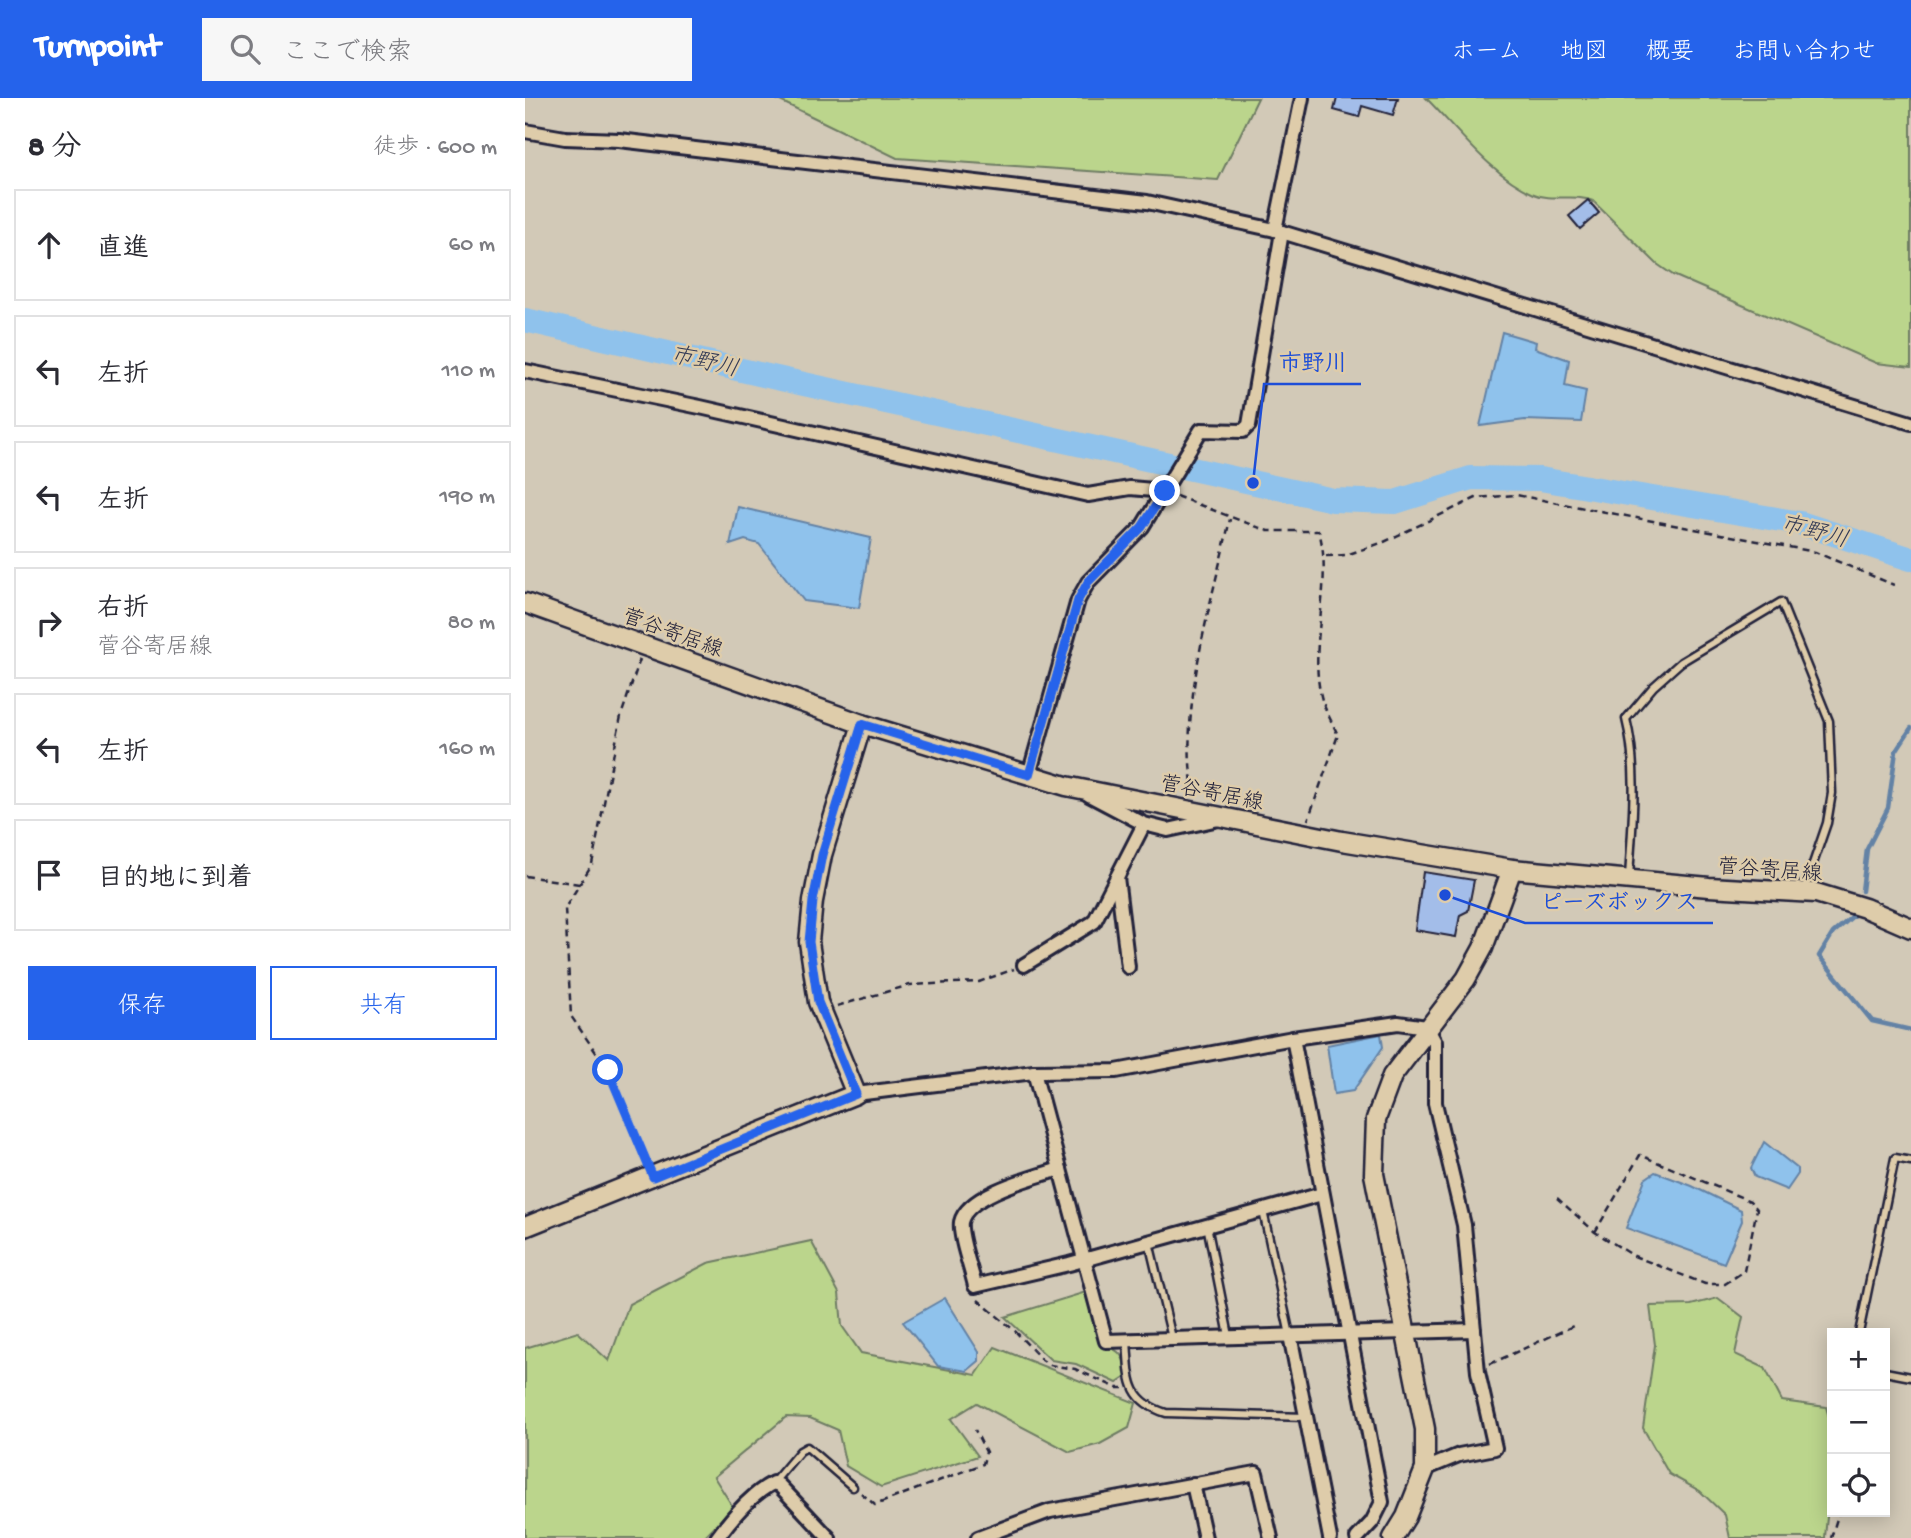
<!DOCTYPE html>
<html lang="ja">
<meta charset="utf-8">
<style>
body{margin:0;font-family:"Gochi Hand","Klee One",sans-serif;background:#f7f7f7;color:#2b2b33}
.controls{position:absolute;right:21px;bottom:21px;display:grid;overflow:hidden;border-radius:0px;box-shadow:0 4px 18px #0003}
.controls button{width:63px;height:63px;display:grid;place-items:center;padding:0;border:0;border-bottom:2px solid #e1e1e2;background:#fff;color:#2b2b33;font:35px sans-serif}
.stop{position:absolute;width:21px;height:21px;margin:-16px;border:5px solid #2563eb;border-radius:50%;background:#fff}
.stop.end{background:#2563eb;border-color:#fff;box-shadow:0 2px 7px #0008}
.list{margin:0;padding:0;list-style:none}
h2{display:flex;justify-content:space-between;align-items:center;height:91px;margin:0;padding:0 28px;font-size:30px}
h2 small{font-size:23px;font-weight:400;color:#7c7c81}
.list li{display:grid;grid-template-columns:46px 1fr auto;gap:21px;align-items:center;box-sizing:border-box;height:112px;margin:0 14px 14px;padding:0 14px;border:2px solid #e1e1e2;border-radius:0px}
.list b{display:block;font-size:26px;white-space:nowrap}
.list p{margin:0;font-size:23px;white-space:nowrap;color:#7c7c81}
.list em{font-size:23px;font-style:normal;color:#7c7c81}
.actions{display:flex;gap:14px;padding:21px 28px}
.actions a{flex:1;padding:16px 0;border:2px solid #2563eb;border-radius:0px;text-align:center;font-size:24px;color:#2563eb}
.actions .main{background:#2563eb;color:#fff}
.icon{flex:none;width:38px;height:38px;fill:none;stroke:currentColor;stroke-width:2;stroke-linecap:round;stroke-linejoin:round}
.map{position:relative;flex:none;width:1386px;height:1440px;overflow:hidden}
header{display:flex;align-items:center;gap:42px;box-sizing:border-box;height:98px;padding:0 35px;background:#2563eb;color:#fff}
header strong{font-size:33px}
nav{display:flex;gap:38px;margin-inline-start:auto;font-size:24px}
.search{width:490px;height:63px;background:#f7f7f7;display:flex;align-items:center;gap:18px;box-sizing:border-box;padding:0 24px;border-radius:0px;color:#7c7c81;font-size:26px}
main{display:flex}
aside{flex:1;background:#fff}
.map>svg:first-child{display:block}
.green{fill:#bbd58c;stroke:#6e7c64;stroke-width:2}
.water{fill:#8fc2ec;stroke:#6382a5;stroke-width:2}
.lines{fill:none;stroke-linecap:round;stroke-linejoin:round}
.stream{stroke:#6382a5;stroke-width:4.5}
.river{stroke:#8fc2ec;stroke-width:24}
.building{fill:#a3bde9;stroke:#22223b;stroke-width:2}
.lane-casing{stroke:#22223b;stroke-width:11}
.street-casing{stroke:#22223b;stroke-width:18}
.secondary-casing{stroke:#22223b;stroke-width:23}
.path{stroke:#22223b;stroke-width:2.5;stroke-dasharray:7 5;stroke-linecap:butt}
.lane{stroke:#deccaa;stroke-width:6}
.street{stroke:#deccaa;stroke-width:12}
.secondary{stroke:#deccaa;stroke-width:18}
.route{stroke:#2563eb;stroke-width:9}
.labels{text-anchor:middle;stroke-width:5;stroke-linejoin:round;paint-order:stroke}
.street-label{font-size:21px;fill:#22223b;stroke:#deccaa}
.water-label{font-size:23px;font-style:italic;fill:#323a56;stroke:#deccaa}
.leader{fill:none;stroke:#1d4ed8;stroke-width:2.5}
.callout-dot{fill:#1d4ed8;stroke:#deccaa;stroke-width:2.5}
.callout-label{font-size:23px;text-anchor:middle;font-weight:bold;fill:#1d4ed8;stroke:#deccaa;stroke-width:5;stroke-linejoin:round;paint-order:stroke}
</style>
<header>
<strong>Turnpoint</strong>
<div class="search"><svg class="icon" aria-label="search" viewBox="0 0 24 24"><circle cx="10" cy="10" r="6"/><path d="M15 15l6 6"/></svg>ここで検索</div>
<nav><a>ホーム</a><a>地図</a><a>概要</a><a>お問い合わせ</a></nav>
</header>
<main>
<aside>
<h2>8 分<small>徒歩 · 600 m</small></h2>
<ul class="list">
<li><svg class="icon" aria-label="ahead" viewBox="0 0 24 24"><path d="M12 20V5M6 11l6-6 6 6"/></svg><div><b>直進</b></div><em>60 m</em></li>
<li><svg class="icon" aria-label="left" viewBox="0 0 24 24"><path d="M17 20v-9H6M10 6l-5 5 5 5"/></svg><div><b>左折</b></div><em>110 m</em></li>
<li><svg class="icon" aria-label="left" viewBox="0 0 24 24"><path d="M17 20v-9H6M10 6l-5 5 5 5"/></svg><div><b>左折</b></div><em>190 m</em></li>
<li><svg class="icon" aria-label="right" viewBox="0 0 24 24"><path d="M7 20v-9h11M14 6l5 5-5 5"/></svg><div><b>右折</b><p>菅谷寄居線</p></div><em>80 m</em></li>
<li><svg class="icon" aria-label="left" viewBox="0 0 24 24"><path d="M17 20v-9H6M10 6l-5 5 5 5"/></svg><div><b>左折</b></div><em>160 m</em></li>
<li><svg class="icon" aria-label="arrive" viewBox="0 0 24 24"><path d="M6 21V4h12l-3 4 3 4H6"/></svg><div><b>目的地に到着</b></div></li>
</ul>
<div class="actions"><a class="main">保存</a><a>共有</a></div>
</aside>
<div class="map">
<svg width="1386" height="1440" viewBox="0 0 1386 1440">
<rect width="100%" height="100%" fill="#d2c9b7"/>
<filter id="ink" filterUnits="userSpaceOnUse"><feTurbulence type="fractalNoise" baseFrequency=".0143" numOctaves="2"/><feDisplacementMap in="SourceGraphic" scale="14" xChannelSelector="R" yChannelSelector="G"/><feConvolveMatrix kernelMatrix="1 2 1 2 8 2 1 2 1" color-interpolation-filters="sRGB"/></filter>
<g filter="url(#ink)">
<!-- green -->
<g class="green">
<path d="M249 0H733L693 82 372 60Z"/>
<path d="M901 0H1386V269L1351 265 1148 177 1132 166 1068 103C1049 95 1027 104 1009 96 966 77 934 33 901 0Z"/>
<path d="M286 1143 314 1195 317 1228 336 1255 451 1277 470 1249 611 1305 604 1330 575 1346 545 1354 452 1305 426 1321 453 1358 356 1389 321 1368 313 1332 285 1320 261 1319 189 1379 208 1409 178 1440H0V1250L53 1234 84 1263 104 1206 183 1165Z"/>
<path d="M561 1194 577 1247C596 1251 601 1260 601 1279L592 1285 551 1266 526 1262 480 1219Z"/>
<path d="M1193 1200 1218 1219 1210 1256 1240 1270 1257 1303 1301 1309C1315 1349 1303 1398 1300 1440H1205L1200 1417 1175 1393 1144 1376 1118 1330 1130 1247 1125 1208 1166 1207Z"/>
</g>
<!-- water -->
<g class="water">
<path d="M977 234 1011 244 1010 250 1044 262 1040 288 1061 293 1056 324 1000 322 955 328Z"/>
<path d="M213 409 346 440 334 510 279 503 234 446 220 442 205 447Z"/>
<path d="M856 936 858 949 828 993 809 996 802 947Z"/>
<path d="M1239 1044 1273 1071V1076L1262 1092 1230 1079 1226 1070Z"/>
<path d="M1130 1074 1167 1088 1216 1112 1217 1123 1199 1165 1101 1130 1120 1081Z"/>
<path d="M420 1200 454 1254V1263L442 1273 413 1268 378 1224Z"/>
</g>
<g class="lines">
<!-- stream -->
<g class="stream">
<path d="M1337 793 1342 751 1363 710 1371 653 1386 630"/>
<path d="M1329 817 1308 835 1294 858 1347 923 1386 932"/>
</g>
<!-- river -->
<path class="river" d="M0 222 247 279 808 402 870 404 946 380 1015 381 1275 425 1386 461"/>
</g>
<!-- building -->
<g class="building">
<path d="M812 0H873L868 17 837 8 834 19 809 12Z"/>
<path d="M1063 102 1074 115 1055 131 1044 118Z"/>
<path d="M898 774 949 782 943 813 935 817 931 839 890 832Z"/>
</g>
<g class="lines">
<!-- lane casing -->
<g class="lane-casing">
<g id="lane">
<path d="M1104 780C1107 726 1114 673 1101 621L1128 589 1156 564 1256 504 1304 623 1307 695 1302 725 1279 792"/>
<path d="M738 1113 765 1237"/>
<path d="M682 1127 704 1238"/>
<path d="M624 1144 647 1240"/>
<path d="M1334 1235 1370 1060 1386 1063"/>
<path d="M602 1243C605 1279 601 1302 641 1315L781 1319"/>
<path d="M1360 1274 1386 1279"/>
<path d="M248 1385 275 1353 282 1349 328 1389"/>
</g>
</g>
<!-- street casing -->
<g class="street-casing">
<g id="street">
<path d="M0 33 40 40 94 42 622 104 750 132 1386 325"/>
<path d="M750 132 777 0"/>
<path d="M0 273 175 309 563 397 605 390 640 393"/>
<path d="M504 677 553 502 563 484 617 429 676 332 718 333 724 327 757 134"/>
<path d="M564 697 619 726 643 732 694 721"/>
<path d="M592 779 603 869"/>
<path d="M499 867 569 824 619 726"/>
<path d="M768 940 857 1404 847 1424 832 1440"/>
<path d="M509 974 581 1243 949 1232"/>
<path d="M331 996 509 974 591 973 768 940 873 925 902 929 910 944V1005L939 1127 953 1274 970 1350 934 1357 900 1371"/>
<path d="M535 1071C510 1079 442 1096 436 1124 434 1138 447 1173 450 1188L544 1166 797 1096"/>
<path d="M765 1237 805 1440"/>
<path d="M668 1386 680 1440"/>
<path d="M192 1440C207 1419 225 1397 248 1385L254 1387 304 1440"/>
<path d="M453 1440 525 1413 731 1375 746 1440"/>
</g>
</g>
<!-- secondary casing -->
<g class="secondary-casing">
<g id="secondary">
<path d="M0 505 337 626 541 688 817 743 987 771 1184 789 1291 795 1340 810 1386 830"/>
<path d="M0 1129 331 996 293 904 284 844 288 803 297 757 337 626"/>
<path d="M868 1440 881 1419 900 1371V1331L849 1076 851 1021 867 978 941 881 958 850 987 771"/>
</g>
</g>
<!-- path -->
<g class="path">
<path d="M651 398 743 433H794C809 488 782 547 797 602 801 614 808 626 813 637L783 722"/>
<path d="M801 458 821 457 859 444 951 400 991 397 1290 454 1369 487"/>
<path d="M115 561 96 618 67 766 40 810 46 918 83 972 122 1064"/>
<path d="M669 696C652 613 687 504 705 421"/>
<path d="M0 778 55 786"/>
<path d="M312 908 385 887 454 884 489 871"/>
<path d="M1032 1100 1070 1134 1109 1158 1180 1186H1200L1219 1173 1232 1111 1225 1103 1115 1057 1070 1134"/>
<path d="M453 1202 490 1233 517 1262 525 1267 550 1271 592 1290H598"/>
<path d="M965 1266 1048 1228"/>
<path d="M336 1395 350 1407 458 1366 461 1354 450 1332"/>
<path d="M1306 1440 1314 1414"/>
</g>
<!-- lane -->
<use href="#lane" class="lane"/>
<!-- street -->
<use href="#street" class="street"/>
<!-- secondary -->
<use href="#secondary" class="secondary"/>
</g>
</g>
<g class="lines" filter="url(#ink)">
<!-- route -->
<path class="route" d="M83 972 128 1079 331 996 293 904 284 844 288 803 297 757 337 626 504 677 553 502 563 484 617 429 640 393"/>
</g>
<g class="labels">
<!-- street labels -->
<g class="street-label">
<text transform="translate(148 534) rotate(20)" y="7">菅谷寄居線</text>
<text transform="translate(687 694) rotate(11)" y="7">菅谷寄居線</text>
<text transform="translate(1245 771) rotate(4)" y="7">菅谷寄居線</text>
</g>
<!-- water labels -->
<g class="water-label">
<text transform="translate(180 262) rotate(13)" y="8">市野川</text>
<text transform="translate(1290 432) rotate(15)" y="8">市野川</text>
</g>
</g>
<!-- callouts -->
<path class="leader" d="M728 385L739 286H836M920 797L1000 825H1188"/>
<g class="callout-dot">
<circle cx="728" cy="385" r="7"/>
<circle cx="920" cy="797" r="7"/>
</g>
<g class="callout-label">
<text x="788" y="272">市野川</text>
<text x="1094" y="811">ピーズボックス</text>
</g>
</svg>
<div class="controls">
<button>+</button>
<button>−</button>
<button><svg class="icon" aria-label="locate" viewBox="0 0 24 24"><circle cx="12" cy="12" r="6"/><path d="M12 2v4M12 18v4M2 12h4M18 12h4"/></svg></button>
</div>
<div class="stop" style="left:83px;top:972px"></div>
<div class="stop end" style="left:640px;top:393px"></div>
</div>
</main>
